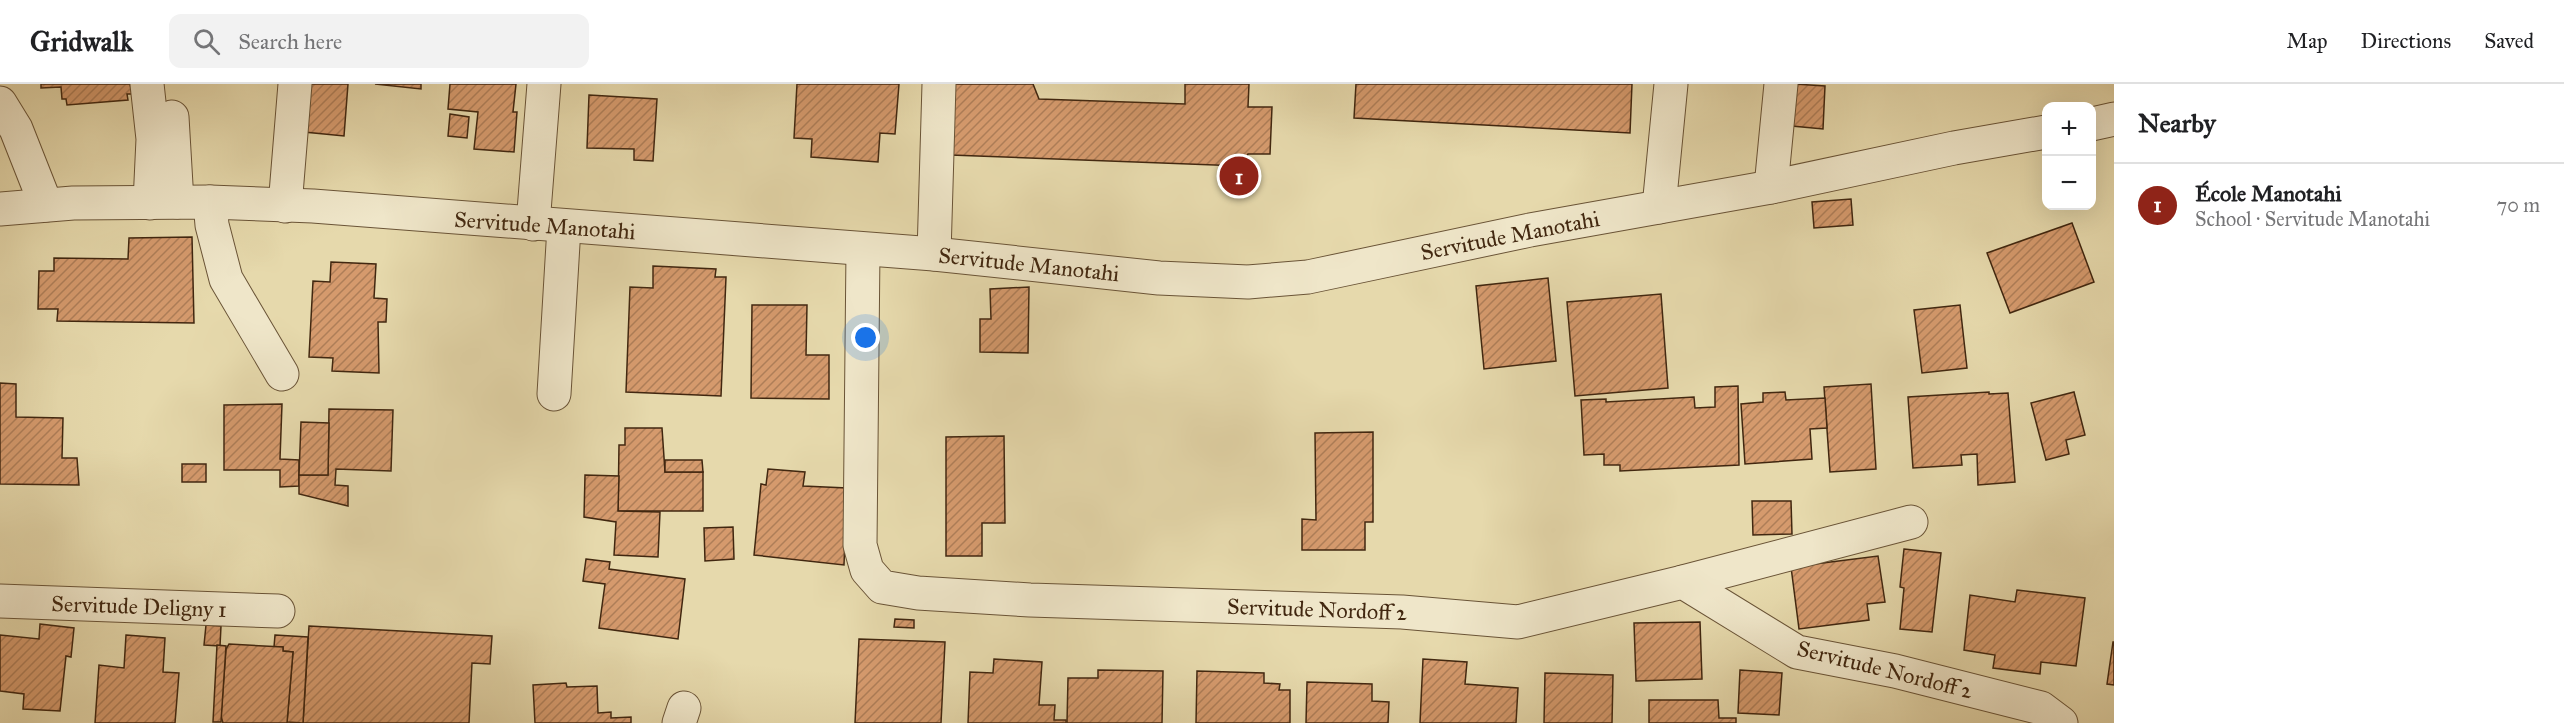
<!DOCTYPE html>
<meta charset="utf-8">
<style>
body{margin:0;font-family:"IM FELL Great Primer",serif;background:#f2f2f2;color:#202124}
.controls{position:absolute;right:18px;top:18px;display:grid;overflow:hidden;border-radius:12px;box-shadow:0 6px 24px #0002}
.controls button{width:54px;height:54px;display:grid;place-items:center;padding:0;border:0;border-bottom:2px solid #e0e0e0;background:#fff;color:#202124;font:30px sans-serif}
.you{position:absolute;left:866px;top:254px;width:21px;height:21px;margin:-15px;border:4px solid #fff;border-radius:50%;background:#1a73e8;box-shadow:0 0 0 9px #1a73e833}
.badge{display:grid;place-items:center;width:39px;height:39px;border-radius:50%;background:#8f2418;color:#fff;font-size:20px;font-weight:700}
.pin{position:absolute;translate:-50% -50%;border:3px solid #fff;box-shadow:0 2px 6px #0006}
.list{margin:0;padding:0;list-style:none}
h2{display:flex;justify-content:space-between;align-items:center;height:78px;margin:0;padding:0 24px;font-size:26px}
h2 small{font-size:20px;font-weight:400;color:#757577}
.list li{display:grid;grid-template-columns:39px 1fr auto;gap:18px;align-items:center;box-sizing:border-box;height:84px;padding:0 24px;border-top:2px solid #e0e0e0}
.list b{display:block;font-size:22px;white-space:nowrap}
.list p{margin:0;font-size:20px;white-space:nowrap;color:#757577}
.list em{font-size:20px;font-style:normal;color:#757577}
.icon{flex:none;width:33px;height:33px;fill:none;stroke:currentColor;stroke-width:2;stroke-linecap:round;stroke-linejoin:round}
.map{position:relative;flex:none;width:2114px;height:639px;overflow:hidden}
header{display:flex;align-items:center;gap:36px;box-sizing:border-box;height:84px;padding:0 30px;background:#fff;border-bottom:2px solid #e0e0e0}
header strong{font-size:28px}
nav{display:flex;gap:33px;margin-inline-start:auto;font-size:21px}
.search{width:420px;height:54px;background:#f2f2f2;display:flex;align-items:center;gap:15px;box-sizing:border-box;padding:0 21px;border-radius:12px;color:#757577;font-size:22px}
main{display:flex}
aside{flex:1;background:#fff}
.map>svg:first-child{display:block}
.building{fill:url(#building-hatch);stroke:#412710;stroke-width:1.5}
.lines{fill:none;stroke-linecap:round;stroke-linejoin:round}
.minor-casing{stroke:#6a5437;stroke-width:35}
.minor{stroke:#efe6c9;stroke-width:33}
.labels{text-anchor:middle;stroke-width:5;stroke-linejoin:round;paint-order:stroke}
.street-label{font-size:22px;fill:#412710;stroke:#efe6c9}
</style>
<header>
<strong>Gridwalk</strong>
<div class="search"><svg class="icon" aria-label="search" viewBox="0 0 24 24"><circle cx="10" cy="10" r="6"/><path d="M15 15l6 6"/></svg>Search here</div>
<nav><a>Map</a><a>Directions</a><a>Saved</a></nav>
</header>
<main>
<div class="map">
<svg width="2114" height="639" viewBox="0 0 2114 639">
<defs>
<pattern id="building-hatch" width="6" height="6" patternUnits="userSpaceOnUse" patternTransform="scale(1.5)"><rect width="6" height="6" fill="#d59a6d"/><path d="M-1 1l2-2M0 6l6-6M5 7l2-2" fill="none" stroke="#ae7e58"/></pattern>
</defs>
<rect width="100%" height="100%" fill="#e6d9ac"/>
<filter id="stains"><feTurbulence type="fractalNoise" baseFrequency=".00333" numOctaves="4"/><feColorMatrix values="0 0 0 0 .2 0 0 0 0 .09 0 0 0 0 .02 0 0 0 .5 -.17"/></filter>
<radialGradient id="worn" r=".72"><stop offset=".6" stop-color="#630" stop-opacity="0"/><stop offset="1" stop-color="#630" stop-opacity=".3"/></radialGradient>
<!-- building -->
<g class="building">
<path d="M41 0H130L132 10H127L128 16 67 21 66 15H62L61 3 41 4Z"/>
<path d="M307 0H348L344 52 304 48Z"/>
<path d="M375 0H421V5Z"/>
<path d="M450 0H516L513 28H517L514 68 474 65 478 28 448 25Z"/>
<path d="M797 0H899L895 50 880 49 878 78 811 73 812 55 794 54Z"/>
<path d="M954 0H1033L1039 15 1185 20V0H1249L1248 23H1272L1270 70H1248L1241 82 951 71Z"/>
<path d="M1356 0H1632L1630 49 1354 34Z"/>
<path d="M1795 0 1825 2 1823 45 1792 42Z"/>
<path d="M589 11 657 15 653 77 634 76V65L587 64Z"/>
<path d="M450 30 469 33 467 54 448 52Z"/>
<path d="M1851 115 1853 141 1814 144 1812 118Z"/>
<path d="M2072 139 2094 198 2010 229 1987 169Z"/>
<path d="M192 153 194 239 57 237 58 225H38L39 187H54V174L128 175 129 154Z"/>
<path d="M331 178 376 180 374 214 387 215 386 238H378L379 289 332 287 333 274 309 273 313 197 330 198Z"/>
<path d="M653 182 716 185 715 193H726L721 312 626 308 630 203 653 204Z"/>
<path d="M1548 194 1556 277 1484 285 1476 202Z"/>
<path d="M1029 203 1028 269 980 268V235H991L990 205Z"/>
<path d="M1661 210 1668 304 1575 312 1567 218Z"/>
<path d="M752 221H807L806 271H829V315L751 314Z"/>
<path d="M1960 221 1967 284 1922 289 1914 226Z"/>
<path d="M0 299 16 300V333L63 334 62 374H77L79 401 0 400Z"/>
<path d="M1871 300 1876 385 1830 388 1824 303Z"/>
<path d="M1738 302 1739 381 1620 387V381H1604V370L1584 371 1581 316 1606 315V318L1694 313 1695 324 1715 323V303Z"/>
<path d="M1785 308 1786 316 1825 314 1827 344 1810 345 1812 375 1745 380 1741 320 1763 318V309Z"/>
<path d="M1989 308V310L2008 309 2015 398 1978 401 1977 370 1961 371 1962 381 1913 384 1908 313Z"/>
<path d="M2074 308 2085 351 2066 356 2069 370 2046 376 2031 319Z"/>
<path d="M282 320 280 375 299 376V402L280 403V386H224V321Z"/>
<path d="M329 325 393 326 391 387 336 385 335 401 348 402V422L299 410V391H328Z"/>
<path d="M301 338 329 339 328 391H299Z"/>
<path d="M625 344H662L665 388H703V427H618L619 361H625Z"/>
<path d="M1373 348V438H1365V466H1302V435L1316 436 1315 349Z"/>
<path d="M1004 352 1005 439H982V472H946V353Z"/>
<path d="M665 376H702L703 388H665Z"/>
<rect x="182" y="380" width="24" height="18"/>
<path d="M768 385 805 388 803 402 847 404 844 481 754 471 761 400 766 401Z"/>
<path d="M585 391 619 392 618 427 660 428 658 473 614 471 616 438 584 433Z"/>
<path d="M1752 417H1791L1792 450 1753 451Z"/>
<path d="M733 443 734 475 705 477 704 444Z"/>
<path d="M1904 465 1941 469 1932 548 1900 545 1904 504 1900 503Z"/>
<path d="M1878 472 1885 518 1867 520 1869 536 1799 545 1791 483Z"/>
<path d="M586 475 610 478 609 485 685 495 678 555 599 544 605 500 583 497Z"/>
<path d="M2017 506 2085 514 2076 582 2041 578 2040 590 1993 584 1995 571 1964 566 1970 511 2015 518Z"/>
<path d="M895 535 914 536V544L894 543Z"/>
<path d="M1700 538 1702 595 1636 597 1634 539Z"/>
<path d="M40 540 74 544 71 573 66 572 60 627 23 625 24 610 0 607V551L39 555Z"/>
<path d="M206 541 221 542 220 562 204 561Z"/>
<path d="M309 542 492 552 490 580 472 579 469 639H303Z"/>
<path d="M126 551 165 554 163 588 179 589 175 639H95L99 581 124 584Z"/>
<path d="M275 551 308 553 303 639 287 638 293 568 283 567V563H274Z"/>
<path d="M859 555 945 558 941 639H855Z"/>
<path d="M2113 558H2114V601L2107 600Z"/>
<path d="M229 560 283 563V567L293 568 287 639H223L221 632 226 565Z"/>
<path d="M217 561 226 562 221 638H213Z"/>
<path d="M994 575 1042 578 1039 621H1055L1054 636H1066V639H968L970 588 993 589Z"/>
<path d="M1423 575 1467 578 1465 600 1518 604 1516 639H1420Z"/>
<path d="M1098 586 1163 587 1162 639H1067L1068 594H1098Z"/>
<path d="M1740 586 1782 589 1779 631 1738 629Z"/>
<path d="M1197 587 1264 589V599L1280 600 1279 606H1290V639H1196Z"/>
<path d="M1545 589 1613 591 1612 639H1544Z"/>
<path d="M1307 598 1372 600V617L1389 618 1388 639H1306Z"/>
<path d="M566 599 567 603 597 602 598 629 611 628V634L631 633V639H535L533 601Z"/>
<path d="M1649 616H1718L1719 634H1736V639H1649Z"/>
</g>
<g class="lines">
<!-- minor casing -->
<g class="minor-casing">
<g id="minor">
<path d="M147 0 153 55 150 119"/>
<path d="M0 19 16 45 46 121"/>
<path d="M172 33 177 118"/>
<path d="M2092 40 2114 35"/>
<path d="M1771 103 1781 0"/>
<path d="M210 118 212 141 226 195 282 290"/>
<path d="M285 122 295 0"/>
<path d="M1659 123 1671 0"/>
<path d="M0 125 73 119 210 118 313 122 934 170 1159 194 1248 198 1308 193 1530 146 1771 103 1954 64 2046 48"/>
<path d="M533 140 544 0"/>
<path d="M863 166 860 461 867 486 882 503 918 509 1030 516 1402 528 1518 538 1683 498 1797 568 1895 587 2041 624 2061 639"/>
<path d="M934 170 939 0"/>
<path d="M554 310 564 143"/>
<path d="M1683 498 1911 438"/>
<path d="M0 517 278 527"/>
<path d="M679 639 684 624"/>
</g>
</g>
<!-- minor -->
<use href="#minor" class="minor"/>
</g>
<g class="labels">
<!-- street labels -->
<g class="street-label">
<text transform="translate(545 141) rotate(4)" y="8">Servitude Manotahi</text>
<text transform="translate(1510 151) rotate(-11)" y="8">Servitude Manotahi</text>
<text transform="translate(1029 180) rotate(6)" y="8">Servitude Manotahi</text>
<text transform="translate(139 522) rotate(2)" y="8">Servitude Deligny 1</text>
<text transform="translate(1317 525) rotate(2)" y="8">Servitude Nordoff 2</text>
<text transform="translate(1885 585) rotate(14)" y="8">Servitude Nordoff 2</text>
</g>
</g>
<rect width="100%" height="100%" filter="url(#stains)"/>
<rect width="100%" height="100%" fill="url(#worn)"/>
</svg>
<div class="controls">
<button>+</button>
<button>−</button>
</div>
<div class="you"></div>
<div class="pin badge" style="left:1239px;top:92px">1</div>
</div>
<aside>
<h2>Nearby<small></small></h2>
<ul class="list">
<li><span class="badge">1</span><div><b>École Manotahi</b><p>School · Servitude Manotahi</p></div><em>70 m</em></li>
</ul>
</aside>
</main>
